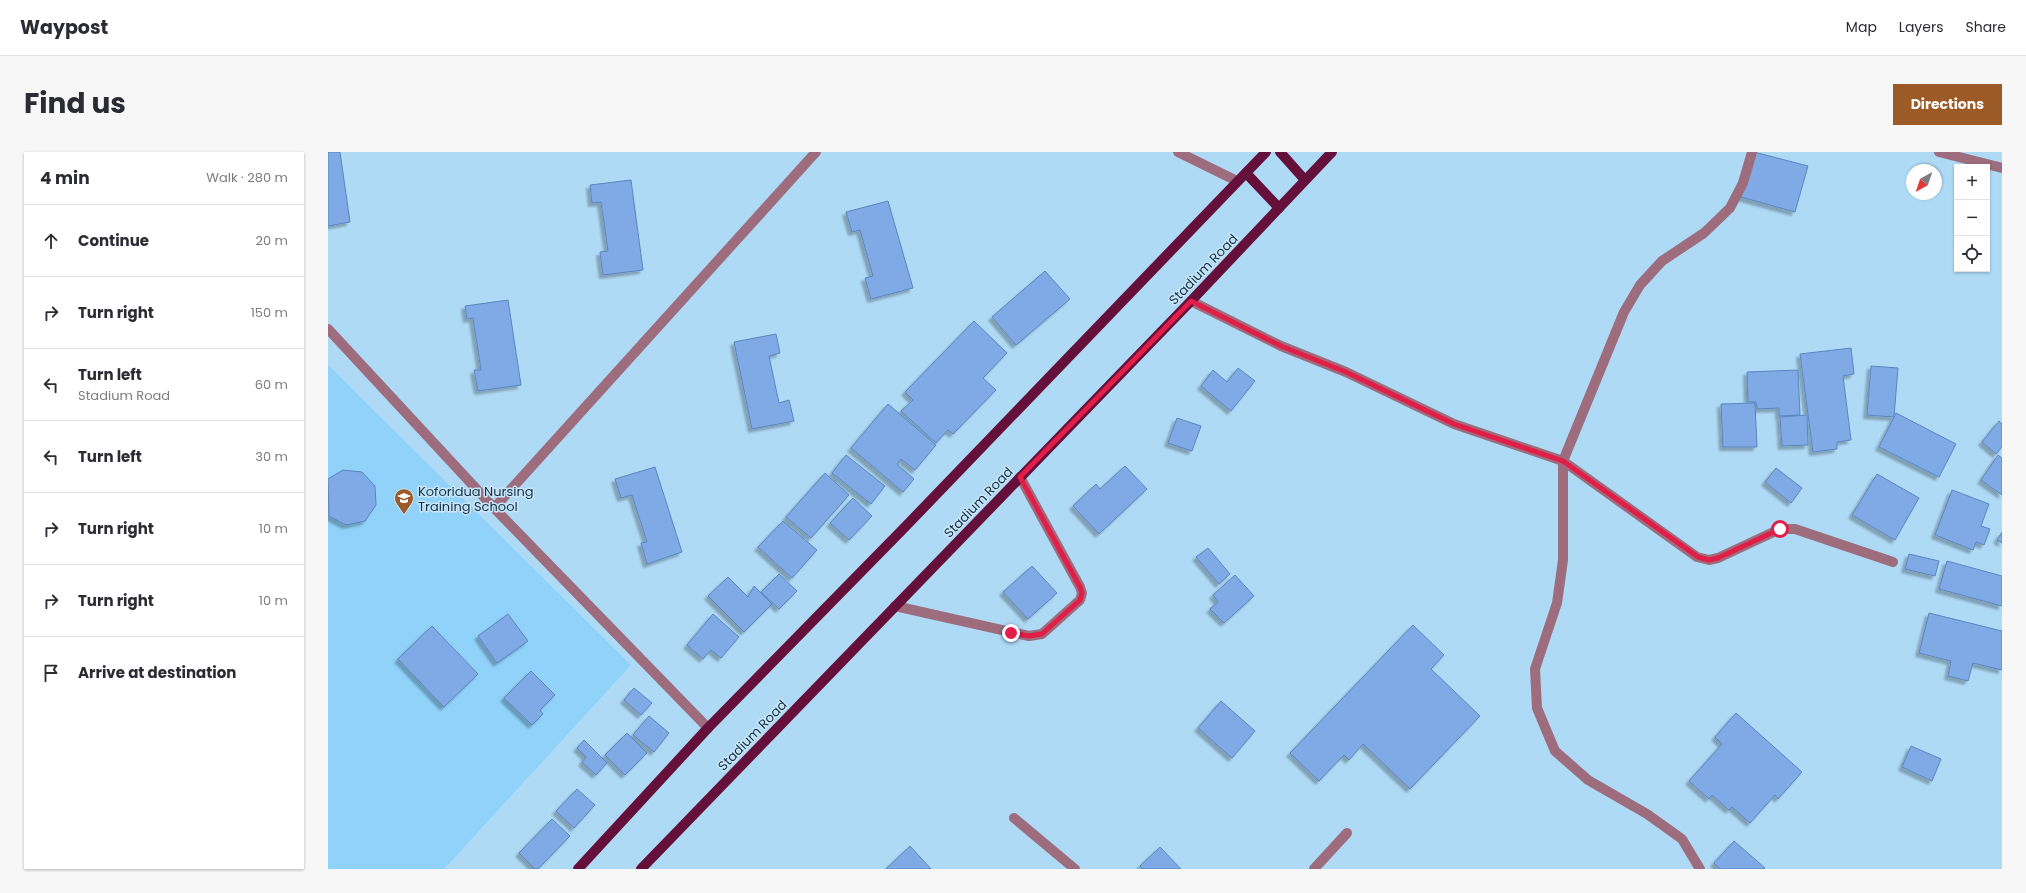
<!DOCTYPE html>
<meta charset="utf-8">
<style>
body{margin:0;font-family:Poppins,sans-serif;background:#f7f7f7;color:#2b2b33}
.controls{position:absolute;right:12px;top:12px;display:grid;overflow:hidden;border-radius:0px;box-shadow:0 1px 3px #0004}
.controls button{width:36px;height:36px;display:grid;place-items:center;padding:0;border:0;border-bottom:1px solid #e1e1e2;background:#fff;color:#2b2b33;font:20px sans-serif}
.compass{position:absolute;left:1578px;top:12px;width:36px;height:36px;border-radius:50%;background:#fff;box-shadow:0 1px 3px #0004;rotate:220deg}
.stop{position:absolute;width:12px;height:12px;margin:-9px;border:3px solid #e11d48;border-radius:50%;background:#fff}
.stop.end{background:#e11d48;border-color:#fff;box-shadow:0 1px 4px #0008}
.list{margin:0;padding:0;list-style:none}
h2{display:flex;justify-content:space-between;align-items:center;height:52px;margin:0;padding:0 16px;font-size:17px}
h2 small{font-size:13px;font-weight:400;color:#7c7c81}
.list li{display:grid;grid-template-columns:26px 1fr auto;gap:12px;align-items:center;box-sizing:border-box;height:72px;padding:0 16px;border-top:1px solid #e1e1e2}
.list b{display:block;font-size:15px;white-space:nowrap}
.list p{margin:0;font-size:13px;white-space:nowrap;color:#7c7c81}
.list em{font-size:13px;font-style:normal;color:#7c7c81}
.icon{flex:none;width:22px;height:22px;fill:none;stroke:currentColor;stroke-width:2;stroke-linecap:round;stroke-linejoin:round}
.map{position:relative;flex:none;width:1674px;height:717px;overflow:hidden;border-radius:0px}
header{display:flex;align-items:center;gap:24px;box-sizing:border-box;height:56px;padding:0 20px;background:#fff;border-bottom:1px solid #e1e1e2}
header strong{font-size:19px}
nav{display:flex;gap:22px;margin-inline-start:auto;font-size:14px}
.intro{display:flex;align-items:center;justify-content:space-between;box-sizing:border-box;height:96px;padding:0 24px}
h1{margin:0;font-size:28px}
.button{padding:10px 18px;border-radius:0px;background:#9c5b26;color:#fff;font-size:14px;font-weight:700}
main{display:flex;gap:24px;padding:0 24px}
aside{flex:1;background:#fff;border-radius:0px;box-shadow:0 1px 3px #0004}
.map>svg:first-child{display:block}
.built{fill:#90d2fa}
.building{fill:#7faae5;stroke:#5b85be;filter:url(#shadow)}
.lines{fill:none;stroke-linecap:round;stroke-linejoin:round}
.minor{stroke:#9d6d7e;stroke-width:10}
.major{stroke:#65103a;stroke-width:10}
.route{stroke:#e11d48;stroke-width:5}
.labels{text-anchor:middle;stroke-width:3;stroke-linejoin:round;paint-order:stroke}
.street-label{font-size:13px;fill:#113143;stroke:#c9e5f8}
.poi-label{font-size:13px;fill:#113143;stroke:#c9e5f8;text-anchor:start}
</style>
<header>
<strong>Waypost</strong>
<nav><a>Map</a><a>Layers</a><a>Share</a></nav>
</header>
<div class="intro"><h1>Find us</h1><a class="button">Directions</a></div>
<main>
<aside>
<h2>4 min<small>Walk · 280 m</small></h2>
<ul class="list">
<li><svg class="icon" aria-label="ahead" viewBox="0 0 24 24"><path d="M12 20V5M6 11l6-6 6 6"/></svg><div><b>Continue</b></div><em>20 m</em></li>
<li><svg class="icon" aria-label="right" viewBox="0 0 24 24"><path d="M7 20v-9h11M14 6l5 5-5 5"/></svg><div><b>Turn right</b></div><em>150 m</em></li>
<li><svg class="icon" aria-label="left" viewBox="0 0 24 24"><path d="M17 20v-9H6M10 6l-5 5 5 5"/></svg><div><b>Turn left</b><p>Stadium Road</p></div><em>60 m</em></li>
<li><svg class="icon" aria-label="left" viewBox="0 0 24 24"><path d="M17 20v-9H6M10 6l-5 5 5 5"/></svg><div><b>Turn left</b></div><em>30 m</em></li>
<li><svg class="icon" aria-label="right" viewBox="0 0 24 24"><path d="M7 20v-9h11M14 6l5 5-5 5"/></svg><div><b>Turn right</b></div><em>10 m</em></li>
<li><svg class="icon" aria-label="right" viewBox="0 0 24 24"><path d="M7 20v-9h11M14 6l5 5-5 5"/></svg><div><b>Turn right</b></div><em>10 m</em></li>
<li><svg class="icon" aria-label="arrive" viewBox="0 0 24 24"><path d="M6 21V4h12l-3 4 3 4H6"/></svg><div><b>Arrive at destination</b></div></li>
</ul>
</aside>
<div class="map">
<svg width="1674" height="717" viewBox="0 0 1674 717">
<defs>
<filter id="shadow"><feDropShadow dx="-3.5" dy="3.5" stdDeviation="1" flood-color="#0004"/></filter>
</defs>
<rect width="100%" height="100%" fill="#afdaf6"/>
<!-- built -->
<path class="built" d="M0 213 303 513 116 717H0Z"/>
<!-- building -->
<g class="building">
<path d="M0 0H12L22 70 0 74Z"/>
<path d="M1426 0 1480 14 1467 60 1413 45Z"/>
<path d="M303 28 315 118 275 123 272 100 280 99 273 50 264 51 262 33Z"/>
<path d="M560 49 585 136 543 147 537 126 545 124 532 78 524 80 518 60Z"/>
<path d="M717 119 742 147 688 193 664 165Z"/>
<path d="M180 148 193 233 150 239 146 218H153L145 166 139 167 137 154Z"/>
<path d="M646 169 679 201 655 226 668 238 625 282 620 278 608 291 573 259 585 248 577 240Z"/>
<path d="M448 182 452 201 441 204 451 251 461 248 466 269 424 277 406 190Z"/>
<path d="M1523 196 1526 222 1515 224 1523 288 1509 290V297L1485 300 1472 202Z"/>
<path d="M1543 214 1570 216 1566 265 1539 263Z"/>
<path d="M910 216 927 229 903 259 873 234 885 218 899 230Z"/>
<path d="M1470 218 1472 263 1451 264V256L1429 257 1428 250H1420L1419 220Z"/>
<path d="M1427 251 1429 295H1395L1393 252Z"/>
<path d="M560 252 608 293 587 318 573 307 569 312 586 327 575 340 523 296Z"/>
<path d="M1568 261 1628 292 1611 325 1551 295Z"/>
<path d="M1479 263 1480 293 1454 294 1452 265Z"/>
<path d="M849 266 873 274 864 299 840 291Z"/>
<path d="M1671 269 1674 272V295L1668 302 1654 290Z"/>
<path d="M518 303 557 334 543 352 504 321Z"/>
<path d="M1670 303 1674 306V343L1653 328Z"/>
<path d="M797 314 819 337 771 382 745 354 768 332 772 337Z"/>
<path d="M327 315 354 400 319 412 313 391 319 390 304 343 293 346 287 327Z"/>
<path d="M1448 316 1474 336 1463 351 1437 330Z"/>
<path d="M15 318 34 320 47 334 48 353 37 369 18 373 1 364 0 327Z"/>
<path d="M497 321 521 343 483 386 458 365Z"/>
<path d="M1549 322 1591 346 1567 388 1524 363Z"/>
<path d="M1624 338 1661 352 1653 374 1662 377 1656 393 1648 390 1645 398 1607 383Z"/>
<path d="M525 346 544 364 521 388 502 371Z"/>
<path d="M455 369 489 398 464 426 430 395Z"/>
<path d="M1674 380V391L1669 388Z"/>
<path d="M880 396 902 422 891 432 868 405Z"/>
<path d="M1581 402 1611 409 1607 424 1577 417Z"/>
<path d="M1619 409 1674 424V454L1611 437Z"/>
<path d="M704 414 729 441 700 467 675 440Z"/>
<path d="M451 422 469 439 451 457 433 440Z"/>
<path d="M907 423 926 444 896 471 882 457 890 450 885 443Z"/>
<path d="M400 425 420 445 426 434 444 452 416 480 380 444Z"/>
<path d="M1601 461 1674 479V518L1645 511 1640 529 1620 524 1623 509 1591 501Z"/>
<path d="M180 462 200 489 169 511 150 484Z"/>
<path d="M385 462 411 485 393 506 383 498 375 507 359 493Z"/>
<path d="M1085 473 1116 503 1103 517 1152 564 1082 637 1035 592 1021 608 1016 603 991 629 962 601Z"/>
<path d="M104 474 150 522 116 555 70 507Z"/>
<path d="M203 519 227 543 212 558 215 562 204 573 176 546Z"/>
<path d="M306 536 324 551 313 563 296 548Z"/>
<path d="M893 549 927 579 904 606 870 576Z"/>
<path d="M1408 561 1474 620 1450 647 1447 643 1422 671 1404 655 1401 658 1384 643 1381 647 1361 629 1394 592 1387 585Z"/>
<path d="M321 564 341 581 326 600 305 583Z"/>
<path d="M299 581 319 601 297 623 277 603Z"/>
<path d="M256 588 279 611 268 623 254 610 258 605 249 596Z"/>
<path d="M1583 594 1613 607 1604 629 1574 615Z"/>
<path d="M249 637 267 653 246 676 228 659Z"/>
<path d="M224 667 242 684 210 717H207L191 701Z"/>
<path d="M1406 689 1437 716 1436 717H1392L1386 711Z"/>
<path d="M582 694 603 717H558Z"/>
<path d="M832 695 853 717H815L812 714Z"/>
</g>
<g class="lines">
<!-- minor -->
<g class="minor">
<path d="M850 0 909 29"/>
<path d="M1424 0 1415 31 1402 56 1376 81 1334 109 1312 133 1296 160 1235 309 1369 405 1381 408 1390 406 1452 377H1467L1565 410"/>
<path d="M1611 0 1674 16"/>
<path d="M863 149 953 194 1018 220 1126 272 1235 309V408L1229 451 1207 517 1209 556 1227 599 1260 628 1319 662 1354 687 1372 717"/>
<path d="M0 177 166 356 380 576"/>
<path d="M166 356 488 0"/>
<path d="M567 454 701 484 714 482 752 448 754 441 752 435 692 325"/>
<path d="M686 666 747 717"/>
<path d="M986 717 1019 681"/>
</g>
<!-- major -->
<g class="major">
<path d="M952 0 977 28"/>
<path d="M918 21 951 56"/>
<path d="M250 717 380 576 577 375 938 0"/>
<path d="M313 717 863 149 1004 0"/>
</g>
</g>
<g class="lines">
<!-- route -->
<path class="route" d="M683 481 701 484 714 482 752 448 754 441 752 435 692 325 863 149 953 194 1018 220 1126 272 1235 309 1370 405 1381 408 1390 406 1452 377"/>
</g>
<!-- icons -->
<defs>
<g id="school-pin" transform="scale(1)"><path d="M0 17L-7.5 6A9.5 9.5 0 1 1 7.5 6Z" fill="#9c5b26" stroke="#c9e5f8"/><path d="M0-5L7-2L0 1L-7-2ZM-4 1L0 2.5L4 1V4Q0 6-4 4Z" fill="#fff"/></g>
</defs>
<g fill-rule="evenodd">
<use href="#school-pin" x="76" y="346"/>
</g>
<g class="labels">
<!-- street labels -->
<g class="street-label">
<text transform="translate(875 117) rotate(-46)" y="5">Stadium Road</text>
<text transform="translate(650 350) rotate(-46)" y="5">Stadium Road</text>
<text transform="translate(424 583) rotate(-46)" y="5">Stadium Road</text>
</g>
<!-- poi labels -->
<g class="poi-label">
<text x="90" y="344">Koforidua Nursing<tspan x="90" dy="15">Training School</tspan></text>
</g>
</g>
</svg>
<div class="controls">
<button>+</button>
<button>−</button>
<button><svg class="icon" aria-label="locate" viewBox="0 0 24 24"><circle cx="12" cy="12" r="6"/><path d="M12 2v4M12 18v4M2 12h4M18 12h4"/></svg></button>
</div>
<svg class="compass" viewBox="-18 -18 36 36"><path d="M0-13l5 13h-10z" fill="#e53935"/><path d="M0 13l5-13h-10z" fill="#7c7c81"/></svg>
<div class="stop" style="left:1452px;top:377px"></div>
<div class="stop end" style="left:683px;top:481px"></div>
</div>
</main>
